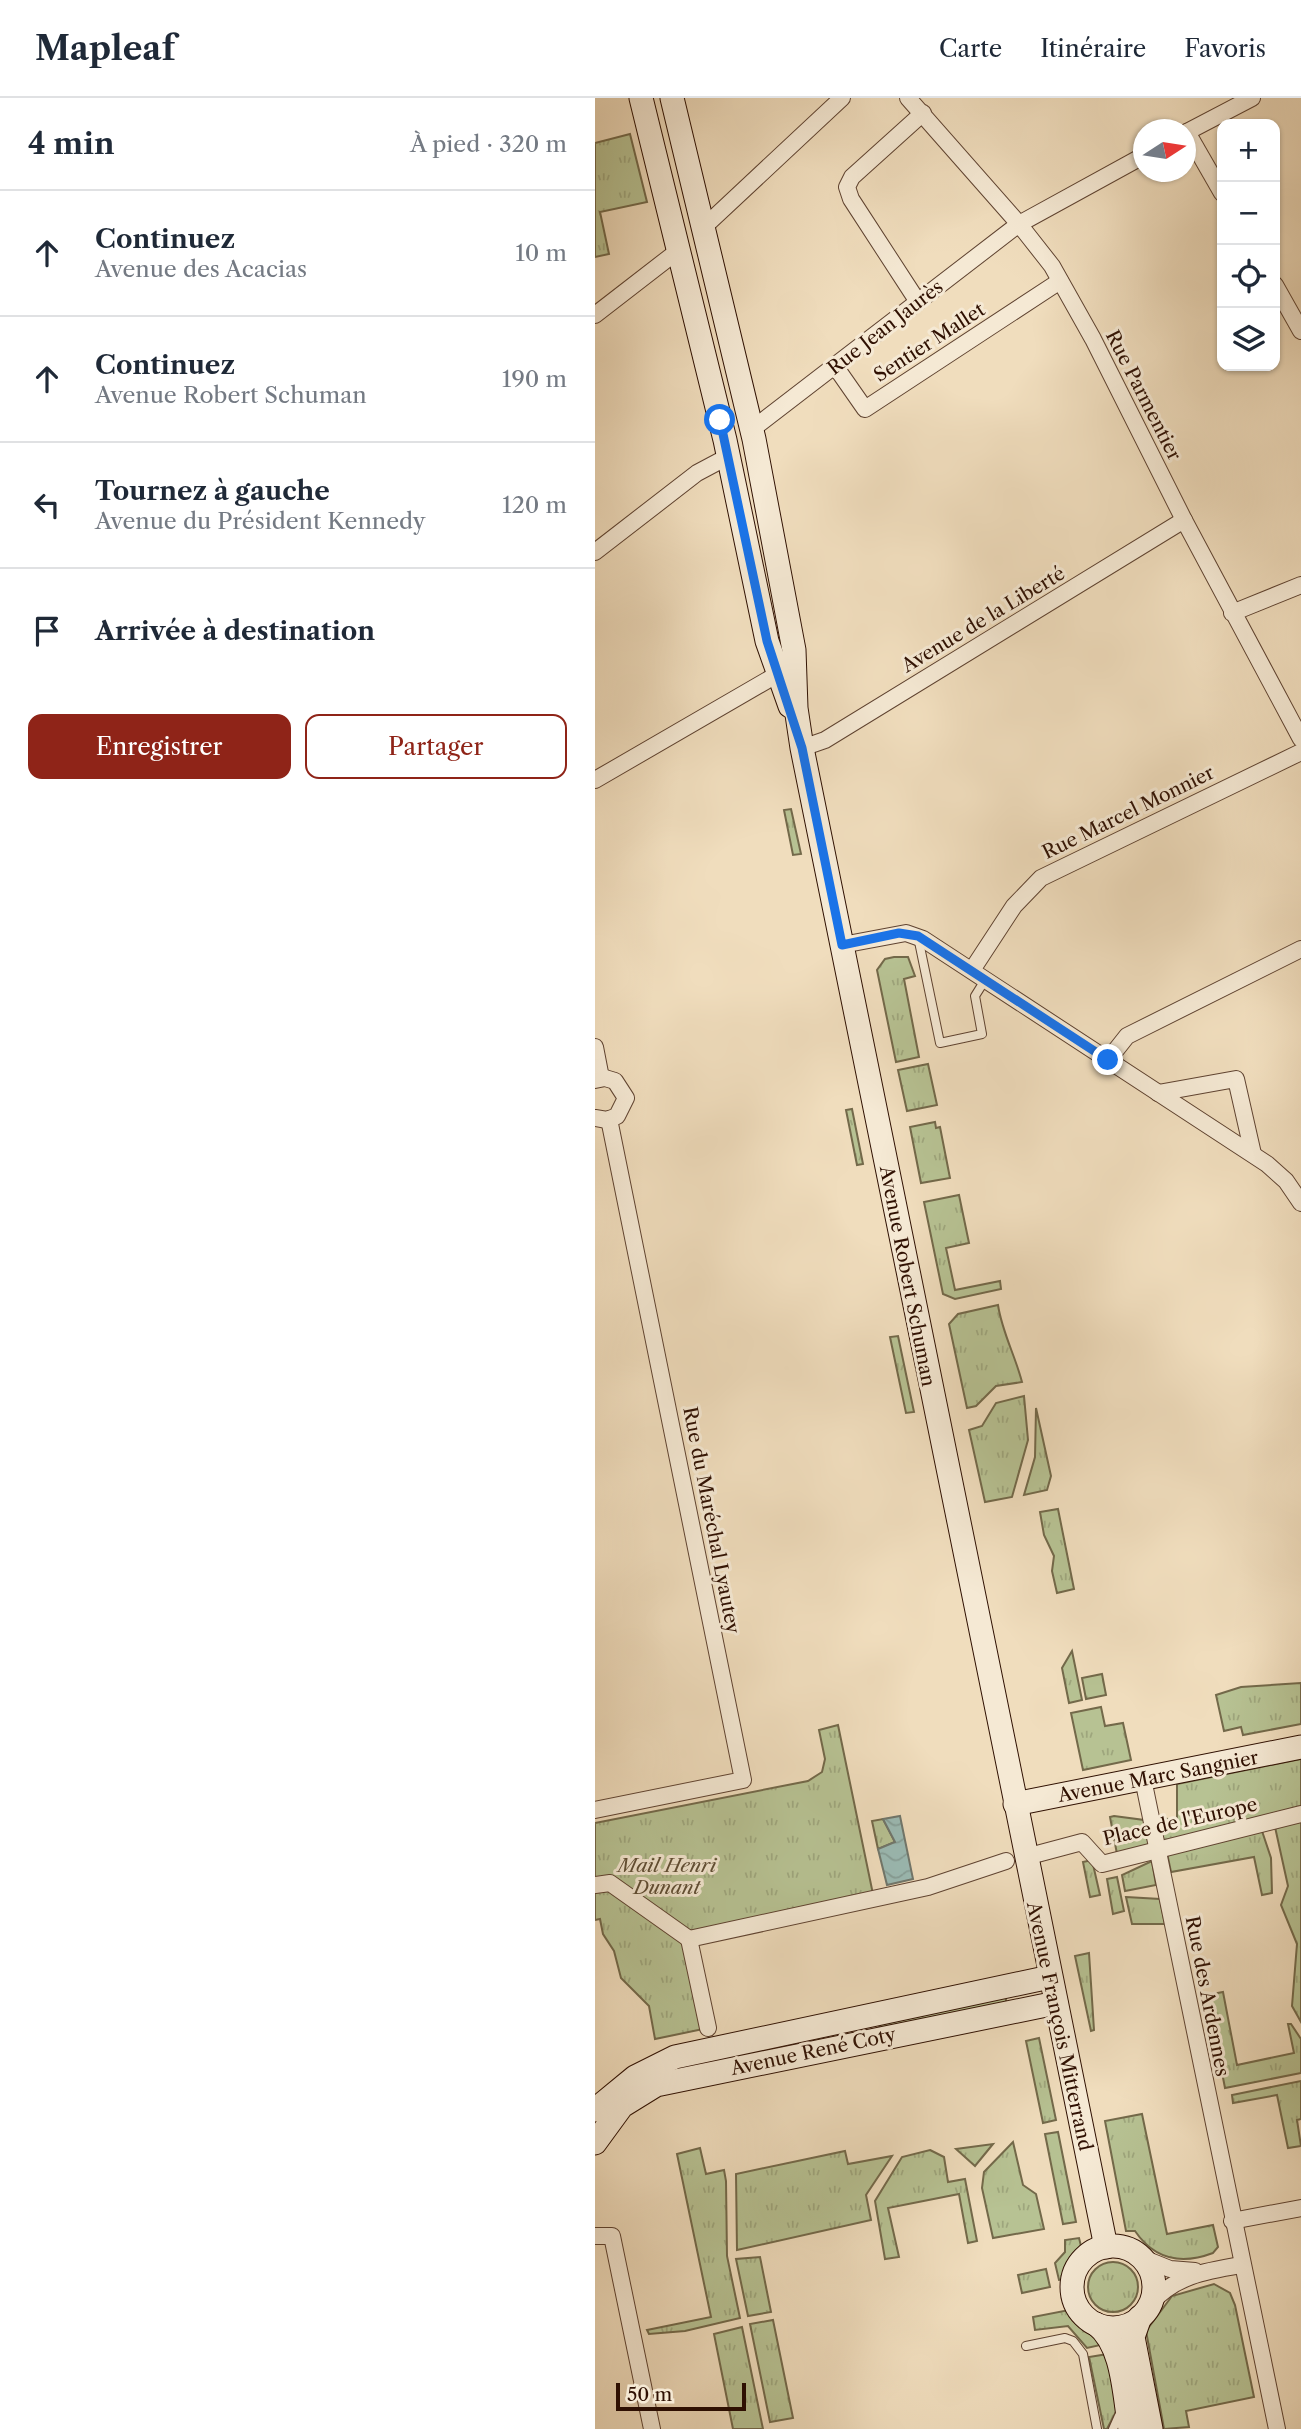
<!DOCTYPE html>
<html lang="fr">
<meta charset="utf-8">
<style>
body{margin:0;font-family:"Libre Caslon Text",serif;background:#f2f2f3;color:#1f2937}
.controls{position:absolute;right:21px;top:21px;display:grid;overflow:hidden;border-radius:14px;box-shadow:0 2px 5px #0004}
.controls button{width:63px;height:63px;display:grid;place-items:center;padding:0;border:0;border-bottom:2px solid #e0e1e3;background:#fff;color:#1f2937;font:35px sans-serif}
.compass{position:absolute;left:538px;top:21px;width:63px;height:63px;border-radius:50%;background:#fff;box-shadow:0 2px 5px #0004;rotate:78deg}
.scale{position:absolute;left:21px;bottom:18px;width:130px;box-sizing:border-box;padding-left:7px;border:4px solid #2f1002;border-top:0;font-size:19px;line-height:24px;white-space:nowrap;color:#2f1002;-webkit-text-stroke:5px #f5e9d4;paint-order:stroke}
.stop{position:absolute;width:21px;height:21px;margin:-16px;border:5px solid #1a73e8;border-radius:50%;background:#fff}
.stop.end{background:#1a73e8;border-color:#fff;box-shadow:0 2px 7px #0008}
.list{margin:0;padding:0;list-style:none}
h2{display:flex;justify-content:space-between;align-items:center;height:91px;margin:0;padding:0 28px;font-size:30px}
h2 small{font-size:23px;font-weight:400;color:#747a83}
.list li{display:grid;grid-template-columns:46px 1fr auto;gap:21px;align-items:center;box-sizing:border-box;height:126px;padding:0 28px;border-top:2px solid #e0e1e3}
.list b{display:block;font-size:26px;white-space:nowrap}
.list p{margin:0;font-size:23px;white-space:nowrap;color:#747a83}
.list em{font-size:23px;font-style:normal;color:#747a83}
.actions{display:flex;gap:14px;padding:21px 28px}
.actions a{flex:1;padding:16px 0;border:2px solid #8f2418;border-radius:14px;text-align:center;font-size:24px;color:#8f2418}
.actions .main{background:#8f2418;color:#fff}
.icon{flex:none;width:38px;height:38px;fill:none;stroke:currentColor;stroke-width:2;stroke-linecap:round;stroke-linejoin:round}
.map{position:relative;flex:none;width:706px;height:2331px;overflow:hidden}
header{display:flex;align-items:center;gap:42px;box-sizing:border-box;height:98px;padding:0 35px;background:#fff;border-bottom:2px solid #e0e1e3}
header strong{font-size:33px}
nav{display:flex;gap:38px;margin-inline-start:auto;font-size:24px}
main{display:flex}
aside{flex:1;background:#fff}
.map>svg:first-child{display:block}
.grass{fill:url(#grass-tufts);stroke:#73694a;stroke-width:2}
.water{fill:url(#water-waves);stroke:#70776d;stroke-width:2}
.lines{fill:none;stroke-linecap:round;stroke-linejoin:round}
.lane-casing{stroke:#5f4331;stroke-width:10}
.street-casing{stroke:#5f4331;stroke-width:18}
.secondary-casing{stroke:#2f1002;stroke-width:25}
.lane{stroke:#f5e9d4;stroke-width:8}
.street{stroke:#f5e9d4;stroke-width:16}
.secondary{stroke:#f5e9d4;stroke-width:23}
.route{stroke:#1a73e8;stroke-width:9}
.labels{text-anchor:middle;stroke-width:6;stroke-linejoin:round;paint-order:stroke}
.street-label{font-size:19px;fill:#2f1002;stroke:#f5e9d4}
.park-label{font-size:19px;font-style:italic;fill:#5f4e35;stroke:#f5e9d4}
</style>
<header>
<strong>Mapleaf</strong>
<nav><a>Carte</a><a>Itinéraire</a><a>Favoris</a></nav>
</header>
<main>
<aside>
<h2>4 min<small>À pied · 320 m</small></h2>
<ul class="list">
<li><svg class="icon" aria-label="ahead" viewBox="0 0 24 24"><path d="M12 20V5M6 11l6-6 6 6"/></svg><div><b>Continuez</b><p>Avenue des Acacias</p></div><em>10 m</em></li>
<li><svg class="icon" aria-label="ahead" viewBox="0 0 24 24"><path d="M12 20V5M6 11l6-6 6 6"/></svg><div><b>Continuez</b><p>Avenue Robert Schuman</p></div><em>190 m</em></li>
<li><svg class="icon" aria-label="left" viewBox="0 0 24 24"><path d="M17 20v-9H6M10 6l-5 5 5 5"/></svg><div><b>Tournez à gauche</b><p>Avenue du Président Kennedy</p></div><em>120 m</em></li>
<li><svg class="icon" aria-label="arrive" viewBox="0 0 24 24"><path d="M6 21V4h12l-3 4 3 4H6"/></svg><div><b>Arrivée à destination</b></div></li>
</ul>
<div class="actions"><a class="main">Enregistrer</a><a>Partager</a></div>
</aside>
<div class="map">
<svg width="706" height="2331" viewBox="0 0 706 2331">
<defs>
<pattern id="grass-tufts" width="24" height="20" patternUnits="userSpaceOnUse" patternTransform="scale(1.75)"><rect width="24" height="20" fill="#b7c293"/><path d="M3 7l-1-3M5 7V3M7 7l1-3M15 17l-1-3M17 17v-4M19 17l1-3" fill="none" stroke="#9ea67d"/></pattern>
<pattern id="water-waves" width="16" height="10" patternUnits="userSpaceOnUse" patternTransform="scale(1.75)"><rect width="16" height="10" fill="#9bbbb5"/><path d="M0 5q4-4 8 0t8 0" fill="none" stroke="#86a09a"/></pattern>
</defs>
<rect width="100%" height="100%" fill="#f0ddbd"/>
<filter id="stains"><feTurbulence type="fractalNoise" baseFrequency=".00286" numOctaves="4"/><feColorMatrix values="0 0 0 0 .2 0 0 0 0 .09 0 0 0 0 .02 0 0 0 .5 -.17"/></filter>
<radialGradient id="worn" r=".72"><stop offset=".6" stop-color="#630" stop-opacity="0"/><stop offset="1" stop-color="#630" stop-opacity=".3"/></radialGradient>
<!-- grass -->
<g class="grass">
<path d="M35 36 52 104 5 114 14 156 0 159V45Z"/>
<path d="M196 711 206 756 198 757 189 712Z"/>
<path d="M299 859H313L320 878 309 881 324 959 301 964 282 872 290 861Z"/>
<path d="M333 966 342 1007 312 1013 303 972Z"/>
<path d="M257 1011 268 1066 262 1067 251 1012Z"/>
<path d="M340 1024 341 1030 345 1029 355 1080 326 1085 315 1029Z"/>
<path d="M364 1097 374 1145 351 1150 360 1192 405 1183 406 1191 360 1201 348 1196 329 1104Z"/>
<path d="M403 1207C407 1234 420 1257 427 1284L401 1288 381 1308 372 1310 354 1226 363 1216Z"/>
<path d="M303 1238 319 1314 311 1315 295 1239Z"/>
<path d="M429 1298 433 1342 417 1399 390 1404 374 1332 387 1328 401 1305Z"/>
<path d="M441 1310 456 1378 452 1392 429 1397 440 1359Z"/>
<path d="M463 1411 479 1491 462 1495 457 1473 459 1458 449 1437 445 1414Z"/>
<path d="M477 1553 487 1602 474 1605 467 1570Z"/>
<path d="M507 1576 511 1597 491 1601 487 1580Z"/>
<path d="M706 1585V1626L648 1637 646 1629 629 1633 621 1597 646 1589Z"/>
<path d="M506 1609 510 1628 528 1625 536 1662 488 1672 476 1615Z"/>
<path d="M243 1627 279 1801 94 1841 113 1930 60 1941 54 1908 26 1880 19 1853 8 1836 5 1821 0 1822V1725L213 1683 227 1674 230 1661 224 1632Z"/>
<path d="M706 1661V1709L569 1744 564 1720 582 1722V1686Z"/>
<path d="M519 1718 549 1722 555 1750 522 1756 515 1719Z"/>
<path d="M288 1721 300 1744 283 1751 277 1723Z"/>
<path d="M706 1723V1924L697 1908 702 1846 686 1807 693 1788 680 1729Z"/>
<path d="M667 1733 676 1760 677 1795 667 1797 659 1759 576 1774 572 1755Z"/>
<path d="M497 1762 505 1797 495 1799 488 1764Z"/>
<path d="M557 1763 561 1787 530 1793 527 1777Z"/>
<path d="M522 1779 529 1813 518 1816 512 1781Z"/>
<path d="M531 1799 565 1801 570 1826H537Z"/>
<path d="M494 1855 499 1932 496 1933 480 1858Z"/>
<path d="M628 1894 642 1967 699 1955 693 1926H696L706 1941V1975L630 1990 612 1897Z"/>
<path d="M410 1896 412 1909 285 1934 284 1926Z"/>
<path d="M444 1940 461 2022 448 2025 431 1943Z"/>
<path d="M706 1983V2021L702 2022 706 2048 693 2050 682 1997 638 2005 637 1997Z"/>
<path d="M547 2016 572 2136 618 2127 623 2149 618 2155C586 2167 559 2161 540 2133H531L510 2023Z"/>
<path d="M463 2034 481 2124 468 2126 450 2036Z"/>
<path d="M418 2044 428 2087 441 2096 449 2131 398 2140 387 2090 389 2074Z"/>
<path d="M398 2046 380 2068 361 2051Z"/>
<path d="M105 2050 111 2076 129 2072 131 2083 132 2158 145 2220 90 2233 54 2236 52 2232 116 2219 82 2056Z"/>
<path d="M335 2052 349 2059 353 2084 370 2081 382 2143 373 2145 364 2096 293 2110 304 2159 290 2161 280 2103 307 2059Z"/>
<path d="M250 2053 253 2066 297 2058 271 2097 276 2122 142 2152 141 2076Z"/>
<path d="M484 2140 487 2152 476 2163 471 2181 464 2182 460 2165 470 2154V2142Z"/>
<path d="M165 2159 176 2214 153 2218 141 2161Z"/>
<circle cx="518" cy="2189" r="25"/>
<path d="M451 2171 455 2189 427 2195 423 2177Z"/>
<path d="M619 2186 635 2195 640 2207 659 2299 591 2313 594 2329 569 2331 551 2233 577 2198Z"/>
<path d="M474 2212 510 2246 492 2250 473 2228 440 2232 438 2219Z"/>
<path d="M178 2222 198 2320 175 2324 155 2226Z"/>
<path d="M147 2229 168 2331H138L119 2236Z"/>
<path d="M513 2256 524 2308 512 2331H509L494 2259Z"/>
</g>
<!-- water -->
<path class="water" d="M305 1718 318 1781 292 1787 283 1751 300 1744 288 1721Z"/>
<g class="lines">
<!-- lane casing -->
<g class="lane-casing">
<g id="lane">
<path d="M323 839 345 945 387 936 380 898 390 882"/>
<path d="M431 2248 470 2240 478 2243 488 2256 502 2331"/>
<path d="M518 2331 526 2313"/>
</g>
</g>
<!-- street casing -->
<g class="street-casing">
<g id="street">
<path d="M313 0 424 126 457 168 498 241 589 422 706 641"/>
<path d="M592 34 627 95"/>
<path d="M590 35 657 0"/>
<path d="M109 129 247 0"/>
<path d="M680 187 706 233"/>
<path d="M323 204 256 101 252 89 257 79 328 15"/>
<path d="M0 217 84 152"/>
<path d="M240 268 270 311 465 183"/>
<path d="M156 332 424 126 548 58"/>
<path d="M0 454 102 375 134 358"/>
<path d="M637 515 706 487"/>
<path d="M207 650 230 642 589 422"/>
<path d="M0 682 183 576"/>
<path d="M247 847 311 835 328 841 672 1066 691 1083 706 1105"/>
<path d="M377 872 419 808 446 780 706 654"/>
<path d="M0 949 6 980"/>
<path d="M513 962 532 938 706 851"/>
<path d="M0 982 10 980 20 983 31 1000 22 1018 12 1022 0 1020"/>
<path d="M563 995 641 981 658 1056"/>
<path d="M548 1681 682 2331"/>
<path d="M0 1712 148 1682 14 1021"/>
<path d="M442 1756 487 1744 507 1766 706 1716"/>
<path d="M0 1787 15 1785 94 1841"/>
<path d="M94 1841 333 1789 411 1763"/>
<path d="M94 1841 113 1930"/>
<path d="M637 2123 706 2110"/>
<path d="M0 2138H17L57 2331"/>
<path d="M545 2159 575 2171 600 2173"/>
<path d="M554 2207C579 2178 610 2173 646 2167"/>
</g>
</g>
<!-- secondary casing -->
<g class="secondary-casing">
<g id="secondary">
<path d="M46 0 130 342 172 543 195 608"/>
<path d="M77 0 159 341 199 552 201 610 207 650 511 2149"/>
<path d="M420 1706 706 1649"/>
<path d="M0 2012 40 1979 80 1959 455 1879"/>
<path d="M0 2045 27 2008 61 1987 461 1905"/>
<circle cx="518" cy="2189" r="41"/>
<path d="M545 2219 538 2239 556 2331"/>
<path d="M501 2226C529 2247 529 2299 535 2331"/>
</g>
</g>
<!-- lane -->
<use href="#lane" class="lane"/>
<!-- street -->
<use href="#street" class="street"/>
<!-- secondary -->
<use href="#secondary" class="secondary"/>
</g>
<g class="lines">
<!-- route -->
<path class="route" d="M125 322 172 543 207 650 247 847 304 835 323 838 513 962"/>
</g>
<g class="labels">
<!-- street labels -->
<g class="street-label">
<text transform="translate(290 229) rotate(-38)" y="7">Rue Jean Jaurès</text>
<text transform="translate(334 244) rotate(-33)" y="7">Sentier Mallet</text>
<text transform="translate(549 297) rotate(63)" y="7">Rue Parmentier</text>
<text transform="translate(388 521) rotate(-31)" y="7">Avenue de la Liberté</text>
<text transform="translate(533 714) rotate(-26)" y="7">Rue Marcel Monnier</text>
<text transform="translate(313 1178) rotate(79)" y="7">Avenue Robert Schuman</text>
<text transform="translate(117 1422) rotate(79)" y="7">Rue du Maréchal Lyautey</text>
<text transform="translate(563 1678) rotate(-11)" y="7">Avenue Marc Sangnier</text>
<text transform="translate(585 1723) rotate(-13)" y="7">Place de l'Europe</text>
<text transform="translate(613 1898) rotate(79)" y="7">Rue des Ardennes</text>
<text transform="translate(465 1928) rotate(78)" y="7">Avenue François Mitterrand</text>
<text transform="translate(218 1953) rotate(-12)" y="7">Avenue René Coty</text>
</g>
<!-- park labels -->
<g class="park-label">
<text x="72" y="1774">Mail Henri<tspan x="72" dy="22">Dunant</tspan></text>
</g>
</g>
<rect width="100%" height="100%" filter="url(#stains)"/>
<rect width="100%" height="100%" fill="url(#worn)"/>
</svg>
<div class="controls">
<button>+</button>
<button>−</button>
<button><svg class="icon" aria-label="locate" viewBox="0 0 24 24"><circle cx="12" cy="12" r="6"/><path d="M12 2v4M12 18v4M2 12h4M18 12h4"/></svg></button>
<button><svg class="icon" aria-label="layers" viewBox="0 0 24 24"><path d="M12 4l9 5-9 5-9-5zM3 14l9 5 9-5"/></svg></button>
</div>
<svg class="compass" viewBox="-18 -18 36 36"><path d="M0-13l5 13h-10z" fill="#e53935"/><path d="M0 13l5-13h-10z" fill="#747a83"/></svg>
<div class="scale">50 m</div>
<div class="stop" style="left:125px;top:322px"></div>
<div class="stop end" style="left:513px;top:962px"></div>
</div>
</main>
